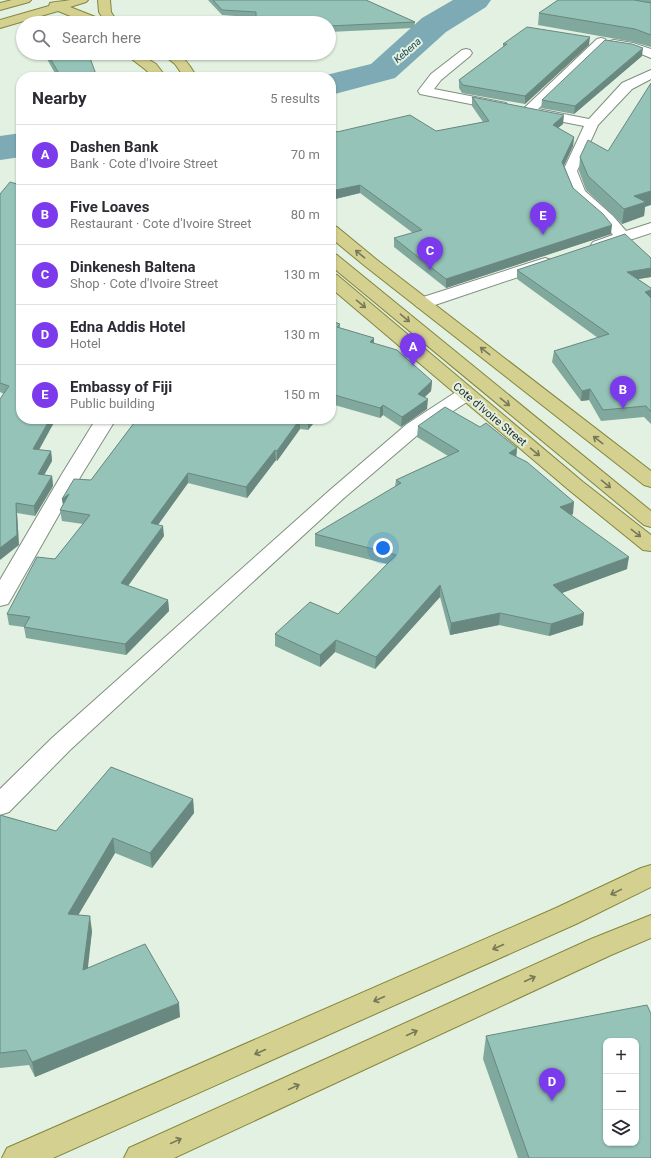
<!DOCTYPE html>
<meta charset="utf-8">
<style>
body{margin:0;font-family:Roboto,sans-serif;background:#f2f2f3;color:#2b2b33}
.controls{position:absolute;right:12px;bottom:12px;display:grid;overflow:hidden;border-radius:8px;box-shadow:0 1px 3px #0004}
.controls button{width:36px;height:36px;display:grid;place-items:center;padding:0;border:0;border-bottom:1px solid #e1e1e2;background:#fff;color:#2b2b33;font:20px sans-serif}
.you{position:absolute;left:383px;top:548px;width:14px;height:14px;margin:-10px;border:3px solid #fff;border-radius:50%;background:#1a73e8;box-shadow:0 0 0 6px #1a73e833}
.badge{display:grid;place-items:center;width:26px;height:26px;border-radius:50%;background:#7c3aed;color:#fff;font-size:13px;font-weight:700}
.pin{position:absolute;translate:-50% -33px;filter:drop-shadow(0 1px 2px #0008)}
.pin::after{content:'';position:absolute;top:21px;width:14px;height:12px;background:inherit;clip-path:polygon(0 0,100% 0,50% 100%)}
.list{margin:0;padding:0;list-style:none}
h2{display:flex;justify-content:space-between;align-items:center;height:52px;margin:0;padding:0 16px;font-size:17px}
h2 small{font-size:13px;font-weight:400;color:#7c7c81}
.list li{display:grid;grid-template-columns:26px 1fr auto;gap:12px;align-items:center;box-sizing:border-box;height:60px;padding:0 16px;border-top:1px solid #e1e1e2}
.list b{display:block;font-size:15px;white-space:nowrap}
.list p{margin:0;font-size:13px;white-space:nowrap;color:#7c7c81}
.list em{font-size:13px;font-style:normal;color:#7c7c81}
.icon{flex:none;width:22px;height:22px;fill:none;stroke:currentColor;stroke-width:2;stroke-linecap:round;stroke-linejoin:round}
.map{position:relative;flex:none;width:651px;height:1158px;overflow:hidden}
.search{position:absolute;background:#fff;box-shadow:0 1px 3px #0004;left:16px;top:16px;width:320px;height:44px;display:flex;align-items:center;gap:10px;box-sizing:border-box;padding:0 14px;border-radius:22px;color:#7c7c81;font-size:15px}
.panel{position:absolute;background:#fff;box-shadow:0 1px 3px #0004;left:16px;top:72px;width:320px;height:352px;border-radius:16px}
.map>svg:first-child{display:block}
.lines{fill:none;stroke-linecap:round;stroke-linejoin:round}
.river{fill:#7daab4;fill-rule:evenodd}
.minor-casing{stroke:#808e7f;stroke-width:2}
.major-casing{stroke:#85853c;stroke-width:2}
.minor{fill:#fff;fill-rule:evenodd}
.major{fill:#d4d190;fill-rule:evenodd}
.wall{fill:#80a89d}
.shaded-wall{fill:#688880}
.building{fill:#95c3b7;stroke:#688880;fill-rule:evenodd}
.oneway{stroke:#767857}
.labels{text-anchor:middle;stroke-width:4;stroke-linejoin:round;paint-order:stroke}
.far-water-label{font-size:10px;font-style:italic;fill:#133e46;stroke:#e2f1e1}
.street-label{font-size:11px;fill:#292f28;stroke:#e2f1e1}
</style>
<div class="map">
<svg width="651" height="1158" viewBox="0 0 651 1158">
<rect width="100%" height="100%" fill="#e2f1e1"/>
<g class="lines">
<!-- river -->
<g class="river">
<path d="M453 0H491L486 7 446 32 395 78 331 95V77H318L371 64 422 18Z"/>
<path d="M21 133V157L0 160V136Z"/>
</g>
<!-- minor casing -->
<g class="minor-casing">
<g id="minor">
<path d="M601 38 605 39 607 42 605 45 538 109 589 119 622 83 651 70V79L632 89 598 125 577 171 585 191 613 216 626 231 651 223V233L599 250 593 248 591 245 593 242 613 235 603 222 573 196 563 171 584 126 528 115 523 114 521 111 597 39Z"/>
<path d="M614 40 633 43 651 49V58L634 51 610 47 608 44 610 41Z"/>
<path d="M466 49 470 50 472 53 470 56 441 80 434 89 506 103 508 106 506 109 501 110 425 95 420 94 418 91 431 74 462 50Z"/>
<path d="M545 258 551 260 553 263 551 266 429 307 423 308 417 307 414 303 417 299Z"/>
<path d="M466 388 473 390 475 394 473 398 421 432 344 498 70 750 9 812 0 815V789L52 738 330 490 407 424 459 390Z"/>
<path d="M96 419H116L82 474 11 599 8 604 0 606V580L62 474Z"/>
</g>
</g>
<!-- major casing -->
<g class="major-casing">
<g id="major">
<path d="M12 0H31L29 2 0 10V3Z"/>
<path d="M70 0H88L86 2 70 7 103 20 105 23H88L58 11 0 28V20L49 6 50 3C57 1 62 2 70 0Z"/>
<path d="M98 0H110L111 12 118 23H106L99 12Z"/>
<path d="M124 53H138L156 64 166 77H153L146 70Z"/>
<path d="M161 53C184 53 185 59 197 77H184L175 64Z"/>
<path d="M331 225 337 227 377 260 651 471V487L644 485 365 266 331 238Z"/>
<path d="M331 253 337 255 651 511V527L644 525 331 266Z"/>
<path d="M331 274 337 275 583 482 651 535V551L643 550 569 490 331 288Z"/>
<path d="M651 865V887L576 924 53 1158H2L7 1148 556 908 641 868Z"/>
<path d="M651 915V938L611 955 174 1158H124L129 1148 591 939Z"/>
</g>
</g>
<!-- minor -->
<use href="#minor" class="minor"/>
<!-- major -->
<use href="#major" class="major"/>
</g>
<!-- wall -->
<g class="wall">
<path d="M208 0H366L415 22 414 28 329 32V23L222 15Z"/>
<path d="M558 0H651V47L633 42 538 25 539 13Z"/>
<path d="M503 44 589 45 525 104 462 93 459 88V80L503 48Z"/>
<path d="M47 53 82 59 97 77H57L47 59Z"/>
<path d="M642 56 574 114 541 108 542 100Z"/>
<path d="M472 97 563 124 558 128 574 137 573 146 564 165 573 188 611 234 446 288 394 247V238L413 233 360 193 331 200V127L337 132 436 131 483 122 472 106Z"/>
<path d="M608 151 645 207 644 216 622 224 586 190 579 171 580 157Z"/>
<path d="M0 194 39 450 51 451 52 461 44 475 52 476 53 486 35 516 17 513 19 545 4 394 0 392Z"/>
<path d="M517 270 651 277 638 279 651 288V424L644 417 601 421 589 400 581 401 552 362 554 351 598 338 517 279Z"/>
<path d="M331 321 340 324V328L374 338V343L432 381 431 391 424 397 427 409 401 427 383 415 380 418 331 404Z"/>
<path d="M137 419H317L308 430 300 429 277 461 276 460 247 498 188 483 158 525 164 536 128 586 168 600 169 611 126 655 26 638 24 627 9 625 7 614 55 559 83 524 62 521 60 510 63 505 62 499 91 480Z"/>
<path d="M418 426 517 448 516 457 573 514 571 515 627 569 562 593 583 625 549 636 499 625 450 635 440 597 375 669 335 652 320 667 275 646V634L338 614 387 564 315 546V534L395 487 396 480 448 456 417 437Z"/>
<path d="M193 799 194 813 152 868 115 853 78 915 92 931 87 969 180 1017 35 1077 29 1065 0 1068V815L56 831Z"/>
<path d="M486 1036 651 1158H518L483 1059Z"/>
</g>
<!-- shaded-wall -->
<g class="shaded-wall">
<path d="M590 37 589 45 525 104V96Z"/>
<path d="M643 48 642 56 574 114 575 106Z"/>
<path d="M564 115 563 124 552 133 553 125Z"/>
<path d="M574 137 573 146 562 170V162Z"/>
<path d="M360 185V193L331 200V191Z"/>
<path d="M651 191V205L645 207 644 216 622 224 624 209 634 196Z"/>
<path d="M612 225 611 234 446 288V279Z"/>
<path d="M651 268V277L626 281 627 272Z"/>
<path d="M651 290V300L645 292Z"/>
<path d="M335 293V302L331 303V294Z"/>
<path d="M374 338V347L370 342Z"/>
<path d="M432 381 431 391 418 404V394Z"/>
<path d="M590 389 589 400 581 401 582 391Z"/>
<path d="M428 399 427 409 401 427 402 417Z"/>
<path d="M383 405V415L380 418V408Z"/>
<path d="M50 419H56L34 459 33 449Z"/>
<path d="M300 419V429L277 461V451Z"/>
<path d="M309 419H317L308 430V420Z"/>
<path d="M517 448 516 459 509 453Z"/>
<path d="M275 450 276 460 247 498 246 487Z"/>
<path d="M51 451 52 461 39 484 38 474Z"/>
<path d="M188 473V483L152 533 151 523Z"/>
<path d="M52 476 53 486 35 516 34 506Z"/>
<path d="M69 494 64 510 62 499Z"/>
<path d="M574 502 573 514 559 519 560 507Z"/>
<path d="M16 503 17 513 19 545 0 560V548Z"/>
<path d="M163 526 164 536 122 594 121 583Z"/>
<path d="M629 557 627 569 551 597 553 585Z"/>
<path d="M440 585V597L375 669 376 657Z"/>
<path d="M168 600 169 611 126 655 125 644Z"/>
<path d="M500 613 499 625 450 635 451 623Z"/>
<path d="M584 613 583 625 549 636 551 624Z"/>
<path d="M336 640 335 652 320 667V655Z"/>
<path d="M193 799 194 813 152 868 150 853Z"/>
<path d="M113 838 115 853 70 929 68 914Z"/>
<path d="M90 916 92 931 86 985 83 970Z"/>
<path d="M179 1003 180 1017 35 1077 32 1062Z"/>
</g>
<!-- building -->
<g class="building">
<path d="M213 0H366L415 22 329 26V23H256V12L222 10Z"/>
<path d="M558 0H634L651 3V35L635 29 539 13Z"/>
<path d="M527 27 590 37 525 96 463 85 459 80 507 44H503Z"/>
<path d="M605 40 632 44 643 48 575 106 542 100Z"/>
<path d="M47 53H78L82 59 90 58 97 77H61Z"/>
<path d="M651 83V191L634 196 646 202 624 209 588 176 580 157 588 140 608 151Z"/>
<path d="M472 97 564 115 553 125 574 137 562 162 573 188 603 214 612 225 446 279 394 238 422 230 360 185 331 191V127L337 132 410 115 436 131 489 121Z"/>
<path d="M10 182 21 185V419H50L33 449 51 451 38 474 52 476 34 506 16 503 17 535 0 548V399L9 386 0 383V194Z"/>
<path d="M625 234 651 258V268L627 272 651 288V290L645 292 651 298V412L646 406 603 410 590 389 582 391 554 351 609 334 517 270Z"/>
<path d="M331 290 335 293 331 294Z"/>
<path d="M331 321 340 324 337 327 374 338 370 342 397 350 432 381 418 394 428 399 402 417 383 405 380 408 331 394Z"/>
<path d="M445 407 480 427 486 423 517 448 509 453 527 462 574 502 560 507 629 557 553 585 584 613 551 624 500 613 451 623 440 585 376 657 336 640 320 655 275 634 310 602 338 614 396 555 315 534 401 483 396 480 459 451 418 426Z"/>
<path d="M137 419H309L308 420 300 419 277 451 275 450 246 487 188 473 151 523 163 526 121 583 168 600 125 644 24 627 30 617 7 614 37 557 55 559 90 515 60 510 69 494 62 499 74 479 91 480Z"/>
<path d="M111 767 193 799 150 853 113 838 68 914 90 916 83 970 145 944 179 1003 32 1062 26 1050 0 1053V815L56 831Z"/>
<path d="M647 1005 651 1014V1158H529L486 1036ZM606 1041H636V1143H606Z"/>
</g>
<!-- one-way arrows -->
<defs><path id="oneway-shaft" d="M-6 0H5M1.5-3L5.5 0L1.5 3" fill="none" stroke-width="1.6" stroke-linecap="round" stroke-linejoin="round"/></defs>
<g class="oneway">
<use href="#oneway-shaft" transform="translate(360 254) rotate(-140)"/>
<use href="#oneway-shaft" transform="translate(361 304) rotate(39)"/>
<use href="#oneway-shaft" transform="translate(405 318) rotate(40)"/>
<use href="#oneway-shaft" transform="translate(485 351) rotate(-142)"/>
<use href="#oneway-shaft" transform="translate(505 402) rotate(39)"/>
<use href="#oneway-shaft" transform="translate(598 440) rotate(-142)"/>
<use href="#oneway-shaft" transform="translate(535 452) rotate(40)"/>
<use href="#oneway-shaft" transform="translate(606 484) rotate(39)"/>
<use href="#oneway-shaft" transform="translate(636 533) rotate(38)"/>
<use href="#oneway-shaft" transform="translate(616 892) rotate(154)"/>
<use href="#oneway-shaft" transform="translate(498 947) rotate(156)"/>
<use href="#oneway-shaft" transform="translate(530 979) rotate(-25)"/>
<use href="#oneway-shaft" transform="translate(379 999) rotate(156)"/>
<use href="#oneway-shaft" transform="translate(412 1033) rotate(-25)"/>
<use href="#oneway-shaft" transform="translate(260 1052) rotate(156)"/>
<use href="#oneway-shaft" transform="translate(294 1087) rotate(-25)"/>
<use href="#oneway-shaft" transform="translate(176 1141) rotate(-25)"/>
</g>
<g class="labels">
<!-- far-water labels -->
<g class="far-water-label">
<text transform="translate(407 50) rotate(-41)" y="4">Kebena</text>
</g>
<!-- street labels -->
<g class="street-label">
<text transform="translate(490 414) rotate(40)" y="4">Cote d'Ivoire Street</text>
</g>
</g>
</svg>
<div class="controls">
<button>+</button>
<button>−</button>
<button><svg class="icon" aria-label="layers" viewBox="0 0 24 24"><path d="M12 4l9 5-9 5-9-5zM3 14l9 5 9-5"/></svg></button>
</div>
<div class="you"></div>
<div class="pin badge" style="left:413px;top:366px">A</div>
<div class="pin badge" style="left:623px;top:409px">B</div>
<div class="pin badge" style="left:430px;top:270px">C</div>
<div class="pin badge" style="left:552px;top:1101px">D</div>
<div class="pin badge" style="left:543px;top:235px">E</div>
<div class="search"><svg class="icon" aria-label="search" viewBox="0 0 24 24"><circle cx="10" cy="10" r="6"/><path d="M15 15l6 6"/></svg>Search here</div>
<section class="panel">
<h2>Nearby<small>5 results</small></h2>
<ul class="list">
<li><span class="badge">A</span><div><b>Dashen Bank</b><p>Bank · Cote d'Ivoire Street</p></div><em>70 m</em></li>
<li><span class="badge">B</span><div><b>Five Loaves</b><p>Restaurant · Cote d'Ivoire Street</p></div><em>80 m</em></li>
<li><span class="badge">C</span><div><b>Dinkenesh Baltena</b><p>Shop · Cote d'Ivoire Street</p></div><em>130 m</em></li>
<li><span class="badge">D</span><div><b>Edna Addis Hotel</b><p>Hotel</p></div><em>130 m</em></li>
<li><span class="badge">E</span><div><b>Embassy of Fiji</b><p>Public building</p></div><em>150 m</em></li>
</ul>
</section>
</div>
